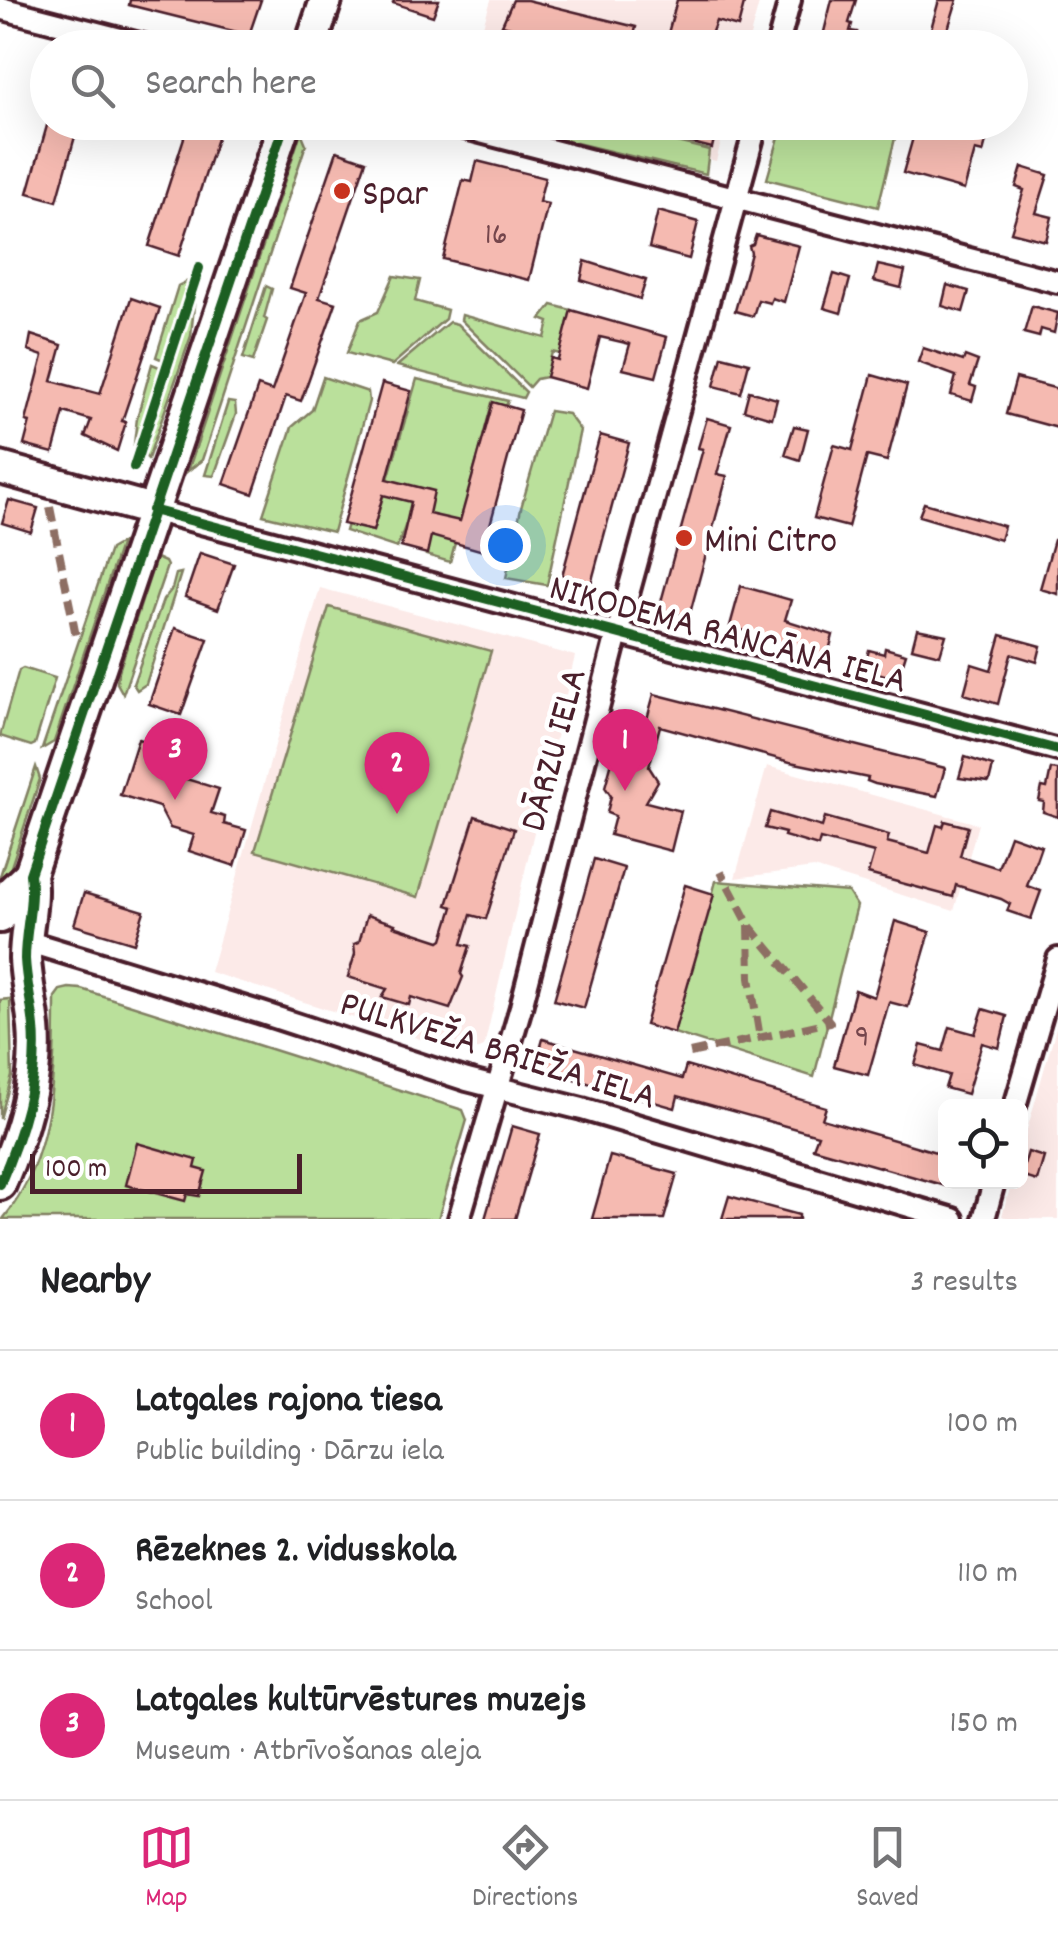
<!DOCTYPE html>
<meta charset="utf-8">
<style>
body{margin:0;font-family:Dekko,sans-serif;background:#f2f2f2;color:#202124}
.controls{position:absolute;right:30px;bottom:30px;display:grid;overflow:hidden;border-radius:15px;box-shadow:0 10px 40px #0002}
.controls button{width:90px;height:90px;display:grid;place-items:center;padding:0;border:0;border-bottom:2px solid #e0e0e0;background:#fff;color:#202124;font:50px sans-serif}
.scale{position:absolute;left:30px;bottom:25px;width:272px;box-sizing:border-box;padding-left:10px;border:5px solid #4a1f2b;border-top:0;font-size:28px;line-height:35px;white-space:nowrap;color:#4a1f2b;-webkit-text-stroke:8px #fff;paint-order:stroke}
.you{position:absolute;left:505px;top:545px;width:35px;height:35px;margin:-25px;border:8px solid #fff;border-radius:50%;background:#1a73e8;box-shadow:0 0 0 15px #1a73e833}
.badge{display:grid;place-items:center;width:65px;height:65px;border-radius:50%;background:#db2777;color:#fff;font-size:32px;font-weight:700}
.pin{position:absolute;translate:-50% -82px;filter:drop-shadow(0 2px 5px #0008)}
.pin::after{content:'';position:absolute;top:52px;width:35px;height:30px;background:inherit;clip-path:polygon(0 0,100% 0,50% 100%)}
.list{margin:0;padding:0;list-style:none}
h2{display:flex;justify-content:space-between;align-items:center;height:130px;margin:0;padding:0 40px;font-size:42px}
h2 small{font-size:32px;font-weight:400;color:#757577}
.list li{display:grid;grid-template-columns:65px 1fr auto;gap:30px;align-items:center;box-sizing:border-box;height:150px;padding:0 40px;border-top:2px solid #e0e0e0}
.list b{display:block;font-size:38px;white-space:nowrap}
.list p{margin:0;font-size:32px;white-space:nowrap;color:#757577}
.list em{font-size:32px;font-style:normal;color:#757577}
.icon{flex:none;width:55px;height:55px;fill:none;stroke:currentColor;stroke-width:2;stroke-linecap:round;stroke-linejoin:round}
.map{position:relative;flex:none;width:1058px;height:1219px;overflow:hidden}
.search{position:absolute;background:#fff;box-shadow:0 10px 40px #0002;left:30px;right:30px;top:30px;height:110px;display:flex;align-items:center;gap:25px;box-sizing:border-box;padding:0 35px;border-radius:55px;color:#757577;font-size:38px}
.sheet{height:580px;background:#fff}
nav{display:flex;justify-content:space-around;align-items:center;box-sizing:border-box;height:140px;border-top:2px solid #e0e0e0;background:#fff;font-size:28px;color:#757577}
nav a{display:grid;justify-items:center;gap:5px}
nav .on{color:#db2777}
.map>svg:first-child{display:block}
.built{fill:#fceae8}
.green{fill:#bae09b;stroke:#828063;stroke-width:2.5}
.building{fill:#f5bab1;stroke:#4a1f2b;stroke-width:2.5}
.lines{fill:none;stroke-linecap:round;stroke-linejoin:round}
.street-casing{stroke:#4a1f2b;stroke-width:28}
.primary-casing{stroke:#4a1f2b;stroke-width:38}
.street{stroke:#fff;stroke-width:20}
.primary{stroke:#fff;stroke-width:30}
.quiet{stroke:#8d6e63;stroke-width:8;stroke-dasharray:15 8;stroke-linecap:butt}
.cycleway-casing{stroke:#fff;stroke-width:16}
.cycleway{stroke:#1b5e20;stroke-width:10}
.poi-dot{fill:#c8321e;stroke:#fff;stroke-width:4}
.labels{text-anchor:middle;stroke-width:9;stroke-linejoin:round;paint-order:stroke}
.number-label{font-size:32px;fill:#75464c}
.poi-label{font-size:38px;fill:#4a1f2b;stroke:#fff;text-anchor:start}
.street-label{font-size:38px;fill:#4a1f2b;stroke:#fff}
</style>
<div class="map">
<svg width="1058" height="1219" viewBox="0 0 1058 1219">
<rect width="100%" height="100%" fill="#fff"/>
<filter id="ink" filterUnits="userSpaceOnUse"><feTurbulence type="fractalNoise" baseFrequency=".01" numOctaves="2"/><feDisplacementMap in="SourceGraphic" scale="20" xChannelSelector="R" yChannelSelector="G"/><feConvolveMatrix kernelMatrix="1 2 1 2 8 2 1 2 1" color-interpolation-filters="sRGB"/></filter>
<g filter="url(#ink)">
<!-- built -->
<g class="built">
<path d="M491 0H760L747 47 476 48Z"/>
<path d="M561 123H726L716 161Z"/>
<path d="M320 588 575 656 484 1047 467 1054 210 972Z"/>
<path d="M767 766 978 824 954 911 814 868 735 878Z"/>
<path d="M1058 1021V1219H1011L1002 1216 1012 1182H1020L1021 1151Z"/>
</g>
<!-- green -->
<g class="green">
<path d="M502 25 592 46 496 48Z"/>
<path d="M888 122 898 126 878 207 767 179 783 123Z"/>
<path d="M493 123H601L709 150 706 174Z"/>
<path d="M301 132 306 144 202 460 188 471Z"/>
<path d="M394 276 420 280 415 301 447 310 445 319 392 365 347 353 360 320 378 312Z"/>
<path d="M188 281 192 283 166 361 156 357 178 286Z"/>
<path d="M266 286 272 289 264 318 267 320 253 361 243 358Z"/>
<path d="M195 296 191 336 148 459 143 454Z"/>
<path d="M552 305 571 310 560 354 552 352 546 377 536 379 529 387 461 320 462 315 545 338 549 322 541 319Z"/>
<path d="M449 322 457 324 526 392 523 398 397 366Z"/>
<path d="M152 364 162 368 138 448 133 453 137 418Z"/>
<path d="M323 377 368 392 369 401 333 532 263 515 292 427 312 410Z"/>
<path d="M417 379 508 401 506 406 492 403 450 562 426 555 431 534 407 521 397 548 345 531 347 524 373 531Z"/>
<path d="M228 402 235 403 236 414 214 476 205 475Z"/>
<path d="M549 411 568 414 580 430 547 585 506 578 521 508Z"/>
<path d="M121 543 54 742 42 749 110 549Z"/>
<path d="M156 558 165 562 167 566 123 694 117 683 118 674Z"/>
<path d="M181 573 146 684 137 690 133 684 163 600 172 589 176 574Z"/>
<path d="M329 607 491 651 418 897 255 851Z"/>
<path d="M23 668 55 678 35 744 31 746 0 736 19 670Z"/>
<path d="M36 767 40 779 11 867 0 888V876Z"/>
<path d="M716 881 848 892 857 906 814 1077 674 1033Z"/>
<path d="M69 988 81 989 463 1110 467 1120 438 1219H3C54 1157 55 1073 55 997L60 990Z"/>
<path d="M10 999 12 1076 0 1119V1000Z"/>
</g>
<!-- building -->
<g class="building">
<path d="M130 0H261L249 35 129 5Z"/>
<path d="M394 0H439L433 16 393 3Z"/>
<path d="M513 0H527L636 27 631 48H599L502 25Z"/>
<path d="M677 0H745L738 27 716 21 706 48 666 41Z"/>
<path d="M832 0H856L849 23 852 24 850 31 857 32 853 48H820Z"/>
<path d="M939 0H957L945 39 953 40 952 48H910L912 33 929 36Z"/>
<path d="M48 122H79L57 201 28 193Z"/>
<path d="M189 122 221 126 179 256 149 246Z"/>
<path d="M633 122H718L712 148 632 128Z"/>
<path d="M889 122H968L966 128 988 134 983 153 975 151 964 190 903 173 914 134 888 127Z"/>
<path d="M337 151 366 161 319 298 336 303 301 401 286 396 253 494 224 484 258 386 272 391 306 293 290 288Z"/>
<path d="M477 161 545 178 539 202 548 204 529 280 443 259 463 180 472 182Z"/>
<path d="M1022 167 1048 175 1036 213 1052 217 1046 241 1011 232 1024 190 1016 187Z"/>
<path d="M658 211 698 222 689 259 649 248Z"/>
<path d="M756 235 799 246 784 302 772 298 770 303 758 300 753 316 735 311 751 253 749 246 753 244Z"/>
<path d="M585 261 646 280 640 299 581 280Z"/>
<path d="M878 265 905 271 901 288 874 281Z"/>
<path d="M834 274 850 279 841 313 824 308Z"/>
<path d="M947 285 969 291 963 312 942 306Z"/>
<path d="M131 298 160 308 122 421 126 422 117 451 85 436 91 420 64 412 53 453 24 445 30 422 26 421 43 356 28 351 31 335 62 345 52 381 100 394Z"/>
<path d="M1032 306 1058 313 1054 333 1041 329 1039 337 1024 333Z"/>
<path d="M571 310 667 337 656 377 623 369 630 344 600 337 587 388 546 377 551 358 558 360Z"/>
<path d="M923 348 963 361 965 356 978 361 970 385 976 387 972 401 951 395 956 376 918 362Z"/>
<path d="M722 356 749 363 741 393 714 386Z"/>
<path d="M872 375 907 385 887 461 867 456 848 527 814 518 834 445 852 450Z"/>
<path d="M1016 378 1058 389V428L1006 414Z"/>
<path d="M382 383 411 391 387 479 434 491 429 514 460 521 493 402 521 410 483 551 431 536 427 554 401 547 411 502 383 495 373 531 343 524Z"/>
<path d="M749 391 777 399 772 418 744 410Z"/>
<path d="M707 418 731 425 717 474 727 476 689 617 659 609 703 449 698 448Z"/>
<path d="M794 426 808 429 800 460 785 455Z"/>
<path d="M600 435 629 443 591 584 562 576Z"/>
<path d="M9 500 38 508 31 532 2 523Z"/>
<path d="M924 503 1004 526 1000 540 919 516Z"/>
<path d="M1054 540H1058V594L1040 589Z"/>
<path d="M200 553 234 564 218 609 185 597Z"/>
<path d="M741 586 791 600 785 620 833 635 827 659 730 626Z"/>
<path d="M175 628 208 639 181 715 149 704Z"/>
<path d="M917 629 946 635 940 655 912 648Z"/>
<path d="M1001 635 1041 646 1037 662 1011 654 998 704 964 694 972 664 991 670Z"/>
<path d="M885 648 906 654 898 679 864 669 869 650 884 654Z"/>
<path d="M654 694 945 768 937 796 875 784 867 781 868 778 790 762 660 726 649 767 658 781 646 802 681 811 671 851 610 835 615 816 607 813 611 796 605 787 620 732 642 737Z"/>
<path d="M138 739 177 752 170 774 219 789 211 813 225 817 224 824 246 830 235 866 189 851 194 835 170 828 159 807 120 795Z"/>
<path d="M965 757 993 766 989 782 959 778Z"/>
<path d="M1051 769 1058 770V817L1043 812 1044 802 1039 801 1042 787 1047 788Z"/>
<path d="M770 812 822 827 825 817 889 835 887 842 929 853 937 825 943 827 945 821 968 827 960 856 998 868 1010 835 1041 846 1027 886 1041 891 1031 919 1007 911 1010 904 1001 899 956 885 953 897 868 874 874 853 820 839 818 846 784 836 785 833 765 828Z"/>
<path d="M475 816 514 829 486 919 471 915 462 944 470 946 461 974 463 977 450 1009 411 997 409 1005 382 997 387 989 348 977 355 954 354 944 359 942 367 915 395 924 394 926 440 941 443 939 453 907 447 905Z"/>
<path d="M594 859 624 868 584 1008 554 1000Z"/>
<path d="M685 885 714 894 674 1033 645 1025Z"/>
<path d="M84 893 144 911 134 943 74 925Z"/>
<path d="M895 921 930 932 908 1007 889 1002 868 1075 834 1066 855 990 874 997Z"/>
<path d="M983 1009 1007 1016 999 1048 982 1043 967 1094 945 1088 949 1075 915 1065 921 1045 943 1051 950 1027 975 1034Z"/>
<path d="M543 1039 682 1079 686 1066 826 1107 822 1119 946 1155V1186L813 1148 818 1135 678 1096 675 1108 535 1068Z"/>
<path d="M512 1126 540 1134 515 1219H485Z"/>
<path d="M137 1143 197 1160 195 1168 206 1171 199 1196 187 1194 185 1201 126 1185Z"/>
<path d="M1028 1152 1044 1157 1037 1181 1021 1176Z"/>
<path d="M610 1156 677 1174 664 1219H592Z"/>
<path d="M729 1196 799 1215V1219H722Z"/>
</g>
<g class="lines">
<!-- street casing -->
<g class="street-casing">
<g id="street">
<path d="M0 8 155 48"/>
<path d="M777 48 790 0"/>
<path d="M442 122 1058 282"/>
<path d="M152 510 1058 750"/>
<path d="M26 941 262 1013 467 1080 582 1109 953 1219"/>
<path d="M1015 1106 1058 959"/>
<path d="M459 1219 521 1007 617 634 757 122"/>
<path d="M984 1219 994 1182"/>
</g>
</g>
<!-- primary casing -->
<g class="primary-casing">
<g id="primary">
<path d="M310 48 326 0"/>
<path d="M0 468 152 510"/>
<path d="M0 917 13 890 30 874"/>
<path d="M0 1184C21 1135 39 1081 34 1027 32 1005 26 981 25 959 25 930 34 903 30 874L285 122"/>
</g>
</g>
<!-- street -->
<use href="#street" class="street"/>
<!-- primary -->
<use href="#primary" class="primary"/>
<!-- quiet -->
<g class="quiet">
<path d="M50 507 76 636"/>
<path d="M749 925 750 978 760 1038"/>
<path d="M690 1053 830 1022 749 925 721 872"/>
</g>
<!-- cycleway casing -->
<g class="cycleway-casing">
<g id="cycleway">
<path d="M134 467 199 268"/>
<path d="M152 510 1058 750"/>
<path d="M0 1184C21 1135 39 1081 34 1027 32 1005 26 981 25 959 25 930 34 903 30 874L285 122"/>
</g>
</g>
<!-- cycleway -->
<use href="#cycleway" class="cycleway"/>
</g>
</g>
<!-- markers -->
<g class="poi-dot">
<circle cx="342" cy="191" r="10"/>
<circle cx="684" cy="538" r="10"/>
</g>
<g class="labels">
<!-- number labels -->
<g class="number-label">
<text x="496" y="243">16</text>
<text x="862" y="1045">9</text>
</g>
<!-- poi labels -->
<g class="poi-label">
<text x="362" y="204">Spar</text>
<text x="704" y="551">Mini Citro</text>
</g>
<!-- street labels -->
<g class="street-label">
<text transform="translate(729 632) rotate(15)" y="13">NIKODEMA RANCĀNA IELA</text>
<text transform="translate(551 749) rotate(-75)" y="13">DĀRZU IELA</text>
<text transform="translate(499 1048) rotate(17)" y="13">PULKVEŽA BRIEŽA IELA</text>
</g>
</g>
</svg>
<div class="controls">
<button><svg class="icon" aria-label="locate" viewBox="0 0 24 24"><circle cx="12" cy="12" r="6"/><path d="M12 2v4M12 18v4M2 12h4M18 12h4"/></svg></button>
</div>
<div class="scale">100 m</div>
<div class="you"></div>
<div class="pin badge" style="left:625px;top:791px">1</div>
<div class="pin badge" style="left:397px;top:814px">2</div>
<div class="pin badge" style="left:175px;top:800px">3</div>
<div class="search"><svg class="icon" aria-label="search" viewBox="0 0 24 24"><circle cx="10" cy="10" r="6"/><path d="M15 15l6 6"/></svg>Search here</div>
</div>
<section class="sheet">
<h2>Nearby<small>3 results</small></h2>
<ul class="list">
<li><span class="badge">1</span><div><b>Latgales rajona tiesa</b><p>Public building · Dārzu iela</p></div><em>100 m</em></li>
<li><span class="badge">2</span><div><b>Rēzeknes 2. vidusskola</b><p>School</p></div><em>110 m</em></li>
<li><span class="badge">3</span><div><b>Latgales kultūrvēstures muzejs</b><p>Museum · Atbrīvošanas aleja</p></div><em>150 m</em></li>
</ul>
</section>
<nav>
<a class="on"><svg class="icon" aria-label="map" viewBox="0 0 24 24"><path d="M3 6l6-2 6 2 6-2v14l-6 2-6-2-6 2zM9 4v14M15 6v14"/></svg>Map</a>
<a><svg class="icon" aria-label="directions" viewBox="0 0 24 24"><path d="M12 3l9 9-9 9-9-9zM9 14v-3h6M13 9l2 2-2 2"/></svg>Directions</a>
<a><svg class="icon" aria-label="saved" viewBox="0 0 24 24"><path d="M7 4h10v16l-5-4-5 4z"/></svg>Saved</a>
</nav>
